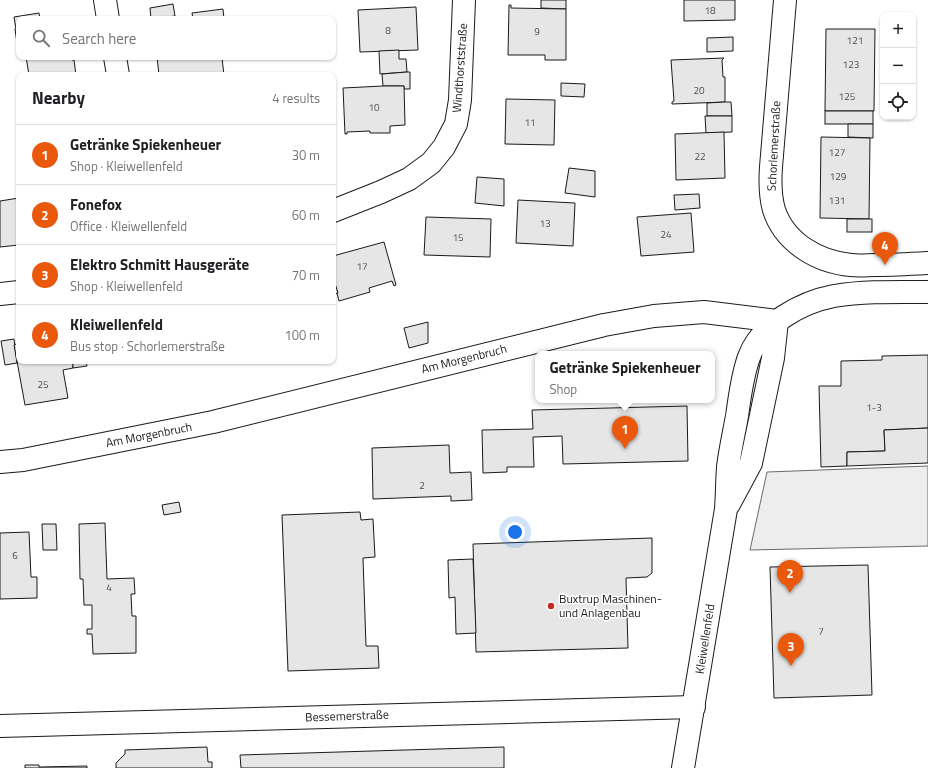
<!DOCTYPE html>
<meta charset="utf-8">
<style>
body{margin:0;font-family:"Titillium Web",sans-serif;background:#f2f2f2;color:#202124}
.controls{position:absolute;right:12px;top:12px;display:grid;overflow:hidden;border-radius:8px;box-shadow:0 1px 3px #0004}
.controls button{width:36px;height:36px;display:grid;place-items:center;padding:0;border:0;border-bottom:1px solid #e0e0e0;background:#fff;color:#202124;font:20px sans-serif}
.you{position:absolute;left:515px;top:532px;width:14px;height:14px;margin:-10px;border:3px solid #fff;border-radius:50%;background:#1a73e8;box-shadow:0 0 0 6px #1a73e833}
.badge{display:grid;place-items:center;width:26px;height:26px;border-radius:50%;background:#ea580c;color:#fff;font-size:13px;font-weight:700}
.pin{position:absolute;translate:-50% -33px;filter:drop-shadow(0 1px 2px #0008)}
.pin::after{content:'';position:absolute;top:21px;width:14px;height:12px;background:inherit;clip-path:polygon(0 0,100% 0,50% 100%)}
.popup{position:absolute;left:535px;top:351px;width:180px;height:52px;box-sizing:border-box;display:grid;place-content:center;border-radius:8px;background:#fff;filter:drop-shadow(0 1px 3px #0005);font-size:13px;white-space:nowrap;color:#757577}
.popup b{font-size:15px;color:#202124}
.popup::after{content:'';position:absolute;left:50%;top:100%;margin-left:-8px;border:8px solid transparent;border-top-color:#fff}
.list{margin:0;padding:0;list-style:none}
h2{display:flex;justify-content:space-between;align-items:center;height:52px;margin:0;padding:0 16px;font-size:17px}
h2 small{font-size:13px;font-weight:400;color:#757577}
.list li{display:grid;grid-template-columns:26px 1fr auto;gap:12px;align-items:center;box-sizing:border-box;height:60px;padding:0 16px;border-top:1px solid #e0e0e0}
.list b{display:block;font-size:15px;white-space:nowrap}
.list p{margin:0;font-size:13px;white-space:nowrap;color:#757577}
.list em{font-size:13px;font-style:normal;color:#757577}
.icon{flex:none;width:22px;height:22px;fill:none;stroke:currentColor;stroke-width:2;stroke-linecap:round;stroke-linejoin:round}
.map{position:relative;flex:none;width:928px;height:768px;overflow:hidden}
.search{position:absolute;background:#fff;box-shadow:0 1px 3px #0004;left:16px;top:16px;width:320px;height:44px;display:flex;align-items:center;gap:10px;box-sizing:border-box;padding:0 14px;border-radius:8px;color:#757577;font-size:15px}
.panel{position:absolute;background:#fff;box-shadow:0 1px 3px #0004;left:16px;top:72px;width:320px;height:292px;border-radius:8px}
.map>svg:first-child{display:block}
.parking{fill:#ededed;stroke:#6a6a6a}
.building{fill:#e6e6e6;stroke:#1a1a1a}
.lines{fill:none;stroke-linecap:round;stroke-linejoin:round}
.minor-casing{stroke:#1a1a1a;stroke-width:24}
.minor{stroke:#fff;stroke-width:22}
.poi-dot{fill:#c62828;stroke:#fff;stroke-width:1.5}
.labels{text-anchor:middle;stroke-width:3;stroke-linejoin:round;paint-order:stroke}
.number-label{font-size:10px;fill:#4d4d4d}
.street-label{font-size:12px;fill:#1a1a1a;stroke:#fff}
.poi-label{font-size:12px;fill:#1a1a1a;stroke:#fff;text-anchor:start}
</style>
<div class="map">
<svg width="928" height="768" viewBox="0 0 928 768">
<rect width="100%" height="100%" fill="#fff"/>
<!-- parking -->
<path class="parking" d="M928 466V546L750 550 767 472Z"/>
<!-- building -->
<g class="building">
<path d="M541 0H566V9L541 8Z"/>
<path d="M684 0H735V20L684 21Z"/>
<path d="M173 4 175 16 151 19 150 8Z"/>
<path d="M509 5H511V8L566 9V60H545V55H508Z"/>
<path d="M416 7 418 50 360 52 358 10Z"/>
<path d="M223 9 224 19H193L192 13Z"/>
<path d="M39 13 40 19H19V29H16L14 17Z"/>
<path d="M15 29H19L20 57H19Z"/>
<path d="M826 29H875L874 111H825Z"/>
<path d="M733 37V51L707 52V38Z"/>
<path d="M399 50V59H406L407 72 380 74 379 51Z"/>
<path d="M26 57H72V60H74L76 75H29Z"/>
<path d="M157 57H227L222 58 224 75H226H159Z"/>
<path d="M724 58 722 60 723 77H725V102L672 104V102L674 101 671 60Z"/>
<path d="M407 72H410V89H404V86H383L382 74Z"/>
<path d="M561 83 585 84 584 97 561 96Z"/>
<path d="M383 86H404L405 125 390 126V133H370V131L347 132V134H345L343 88Z"/>
<path d="M506 99 555 100 554 145 505 144Z"/>
<path d="M725 102H731L732 116H707V103Z"/>
<rect x="825" y="111" width="48" height="13"/>
<path d="M705 116H732V132L706 133Z"/>
<path d="M848 124H873V138L848 137Z"/>
<path d="M724 132 725 178 676 180 675 134Z"/>
<path d="M821 137 870 138 869 219 820 218Z"/>
<path d="M569 168 595 171V197L565 193Z"/>
<path d="M477 177 504 179V206L475 203Z"/>
<path d="M699 194 700 208 675 210 674 195Z"/>
<path d="M19 198V245L0 247V201Z"/>
<path d="M518 200 575 203 573 246 516 243Z"/>
<path d="M691 213 694 252 641 256 637 217Z"/>
<path d="M426 217 491 219 490 257 424 255Z"/>
<rect x="847" y="219" width="25" height="13"/>
<path d="M384 242 396 285 394 286 392 281 369 288 370 292 339 301 333 277V256Z"/>
<path d="M333 277 338 293 333 295Z"/>
<path d="M428 322V343L409 348 404 328Z"/>
<path d="M14 339 17 363 5 365 1 341Z"/>
<path d="M16 344H19V361H73V368L63 370 68 398 25 405 14 345Z"/>
<path d="M928 355V428L884 430 885 451 847 452V466L821 467 819 386H841V361L882 360V356Z"/>
<path d="M73 361H86L87 366 73 368Z"/>
<path d="M687 406 688 461 563 464 562 436 533 437 534 467H507V472L483 473 482 430 533 429 532 410Z"/>
<path d="M928 428V463L847 466V452L885 451 884 430Z"/>
<path d="M449 445 450 473 471 472 472 500 451 501V496L373 499 372 448Z"/>
<path d="M179 502 181 512 164 515 162 505Z"/>
<path d="M360 512 361 520 373 519 375 557 363 558 366 646H378L379 668 288 671 282 515Z"/>
<path d="M105 523 107 579 134 578 135 594H131L132 616H136V653L93 654 92 634H87V629H92V605H84L83 579H80L79 524Z"/>
<path d="M42 524H56L57 550H43Z"/>
<path d="M29 532 31 577H37V598L0 599V533Z"/>
<path d="M652 538V573L647 577 626 578 628 648 476 652 473 544Z"/>
<path d="M473 559 476 633 456 634 455 597 449 598 448 560Z"/>
<path d="M868 565 872 695 774 698 770 567Z"/>
<path d="M207 747 208 762H212V768H116V763L125 754V750Z"/>
<path d="M504 747V768H241L240 755Z"/>
<path d="M25 765H39V767L87 766V768H25Z"/>
</g>
<g class="lines">
<!-- minor casing -->
<g class="minor-casing">
<g id="minor">
<path d="M105 0 108 19"/>
<path d="M785 0 771 167C770 181 770 196 774 210 785 243 818 262 851 265 859 266 868 265 876 265 893 265 911 264 928 263"/>
<path d="M115 57 118 75"/>
<path d="M333 211 381 192 409 179 431 163 444 147 456 124 460 100 464 0"/>
<path d="M0 294 19 292"/>
<path d="M0 462 23 460 213 422 604 325 654 316 704 312 777 321"/>
<path d="M729 504 751 463 773 358 777 321"/>
<path d="M0 726 694 707"/>
<path d="M683 768 726 509C727 495 727 481 728 467 730 450 734 433 737 416 740 396 742 376 749 357 761 324 802 302 834 296 865 291 897 292 928 292"/>
</g>
</g>
<!-- minor -->
<use href="#minor" class="minor"/>
</g>
<!-- markers -->
<circle class="poi-dot" cx="551" cy="606" r="4"/>
<g class="labels">
<!-- number labels -->
<g class="number-label">
<text x="710" y="14">18</text>
<text x="388" y="34">8</text>
<text x="537" y="35">9</text>
<text x="855" y="44">121</text>
<text x="851" y="68">123</text>
<text x="699" y="94">20</text>
<text x="847" y="100">125</text>
<text x="374" y="111">10</text>
<text x="530" y="126">11</text>
<text x="837" y="156">127</text>
<text x="700" y="160">22</text>
<text x="838" y="180">129</text>
<text x="837" y="204">131</text>
<text x="545" y="227">13</text>
<text x="666" y="238">24</text>
<text x="458" y="241">15</text>
<text x="362" y="270">17</text>
<text x="43" y="388">25</text>
<text x="874" y="411">1-3</text>
<text x="422" y="489">2</text>
<text x="15" y="559">6</text>
<text x="109" y="591">4</text>
<text x="821" y="635">7</text>
</g>
<!-- street labels -->
<g class="street-label">
<text transform="translate(460 68) rotate(-86)" y="4">Windthorststraße</text>
<text transform="translate(774 146) rotate(-87)" y="4">Schorlemerstraße</text>
<text transform="translate(464 359) rotate(-14)" y="4">Am Morgenbruch</text>
<text transform="translate(149 435) rotate(-11)" y="4">Am Morgenbruch</text>
<text transform="translate(705 639) rotate(-81)" y="4">Kleiwellenfeld</text>
<text transform="translate(347 716) rotate(-2)" y="4">Bessemerstraße</text>
</g>
<!-- poi labels -->
<g class="poi-label">
<text x="559" y="603">Buxtrup Maschinen-<tspan x="559" dy="14">und Anlagenbau</tspan></text>
</g>
</g>
</svg>
<div class="controls">
<button>+</button>
<button>−</button>
<button><svg class="icon" aria-label="locate" viewBox="0 0 24 24"><circle cx="12" cy="12" r="6"/><path d="M12 2v4M12 18v4M2 12h4M18 12h4"/></svg></button>
</div>
<div class="you"></div>
<div class="pin badge" style="left:625px;top:449px">1</div>
<div class="popup"><b>Getränke Spiekenheuer</b>Shop</div>
<div class="pin badge" style="left:790px;top:593px">2</div>
<div class="pin badge" style="left:791px;top:666px">3</div>
<div class="pin badge" style="left:885px;top:265px">4</div>
<div class="search"><svg class="icon" aria-label="search" viewBox="0 0 24 24"><circle cx="10" cy="10" r="6"/><path d="M15 15l6 6"/></svg>Search here</div>
<section class="panel">
<h2>Nearby<small>4 results</small></h2>
<ul class="list">
<li><span class="badge">1</span><div><b>Getränke Spiekenheuer</b><p>Shop · Kleiwellenfeld</p></div><em>30 m</em></li>
<li><span class="badge">2</span><div><b>Fonefox</b><p>Office · Kleiwellenfeld</p></div><em>60 m</em></li>
<li><span class="badge">3</span><div><b>Elektro Schmitt Hausgeräte</b><p>Shop · Kleiwellenfeld</p></div><em>70 m</em></li>
<li><span class="badge">4</span><div><b>Kleiwellenfeld</b><p>Bus stop · Schorlemerstraße</p></div><em>100 m</em></li>
</ul>
</section>
</div>
